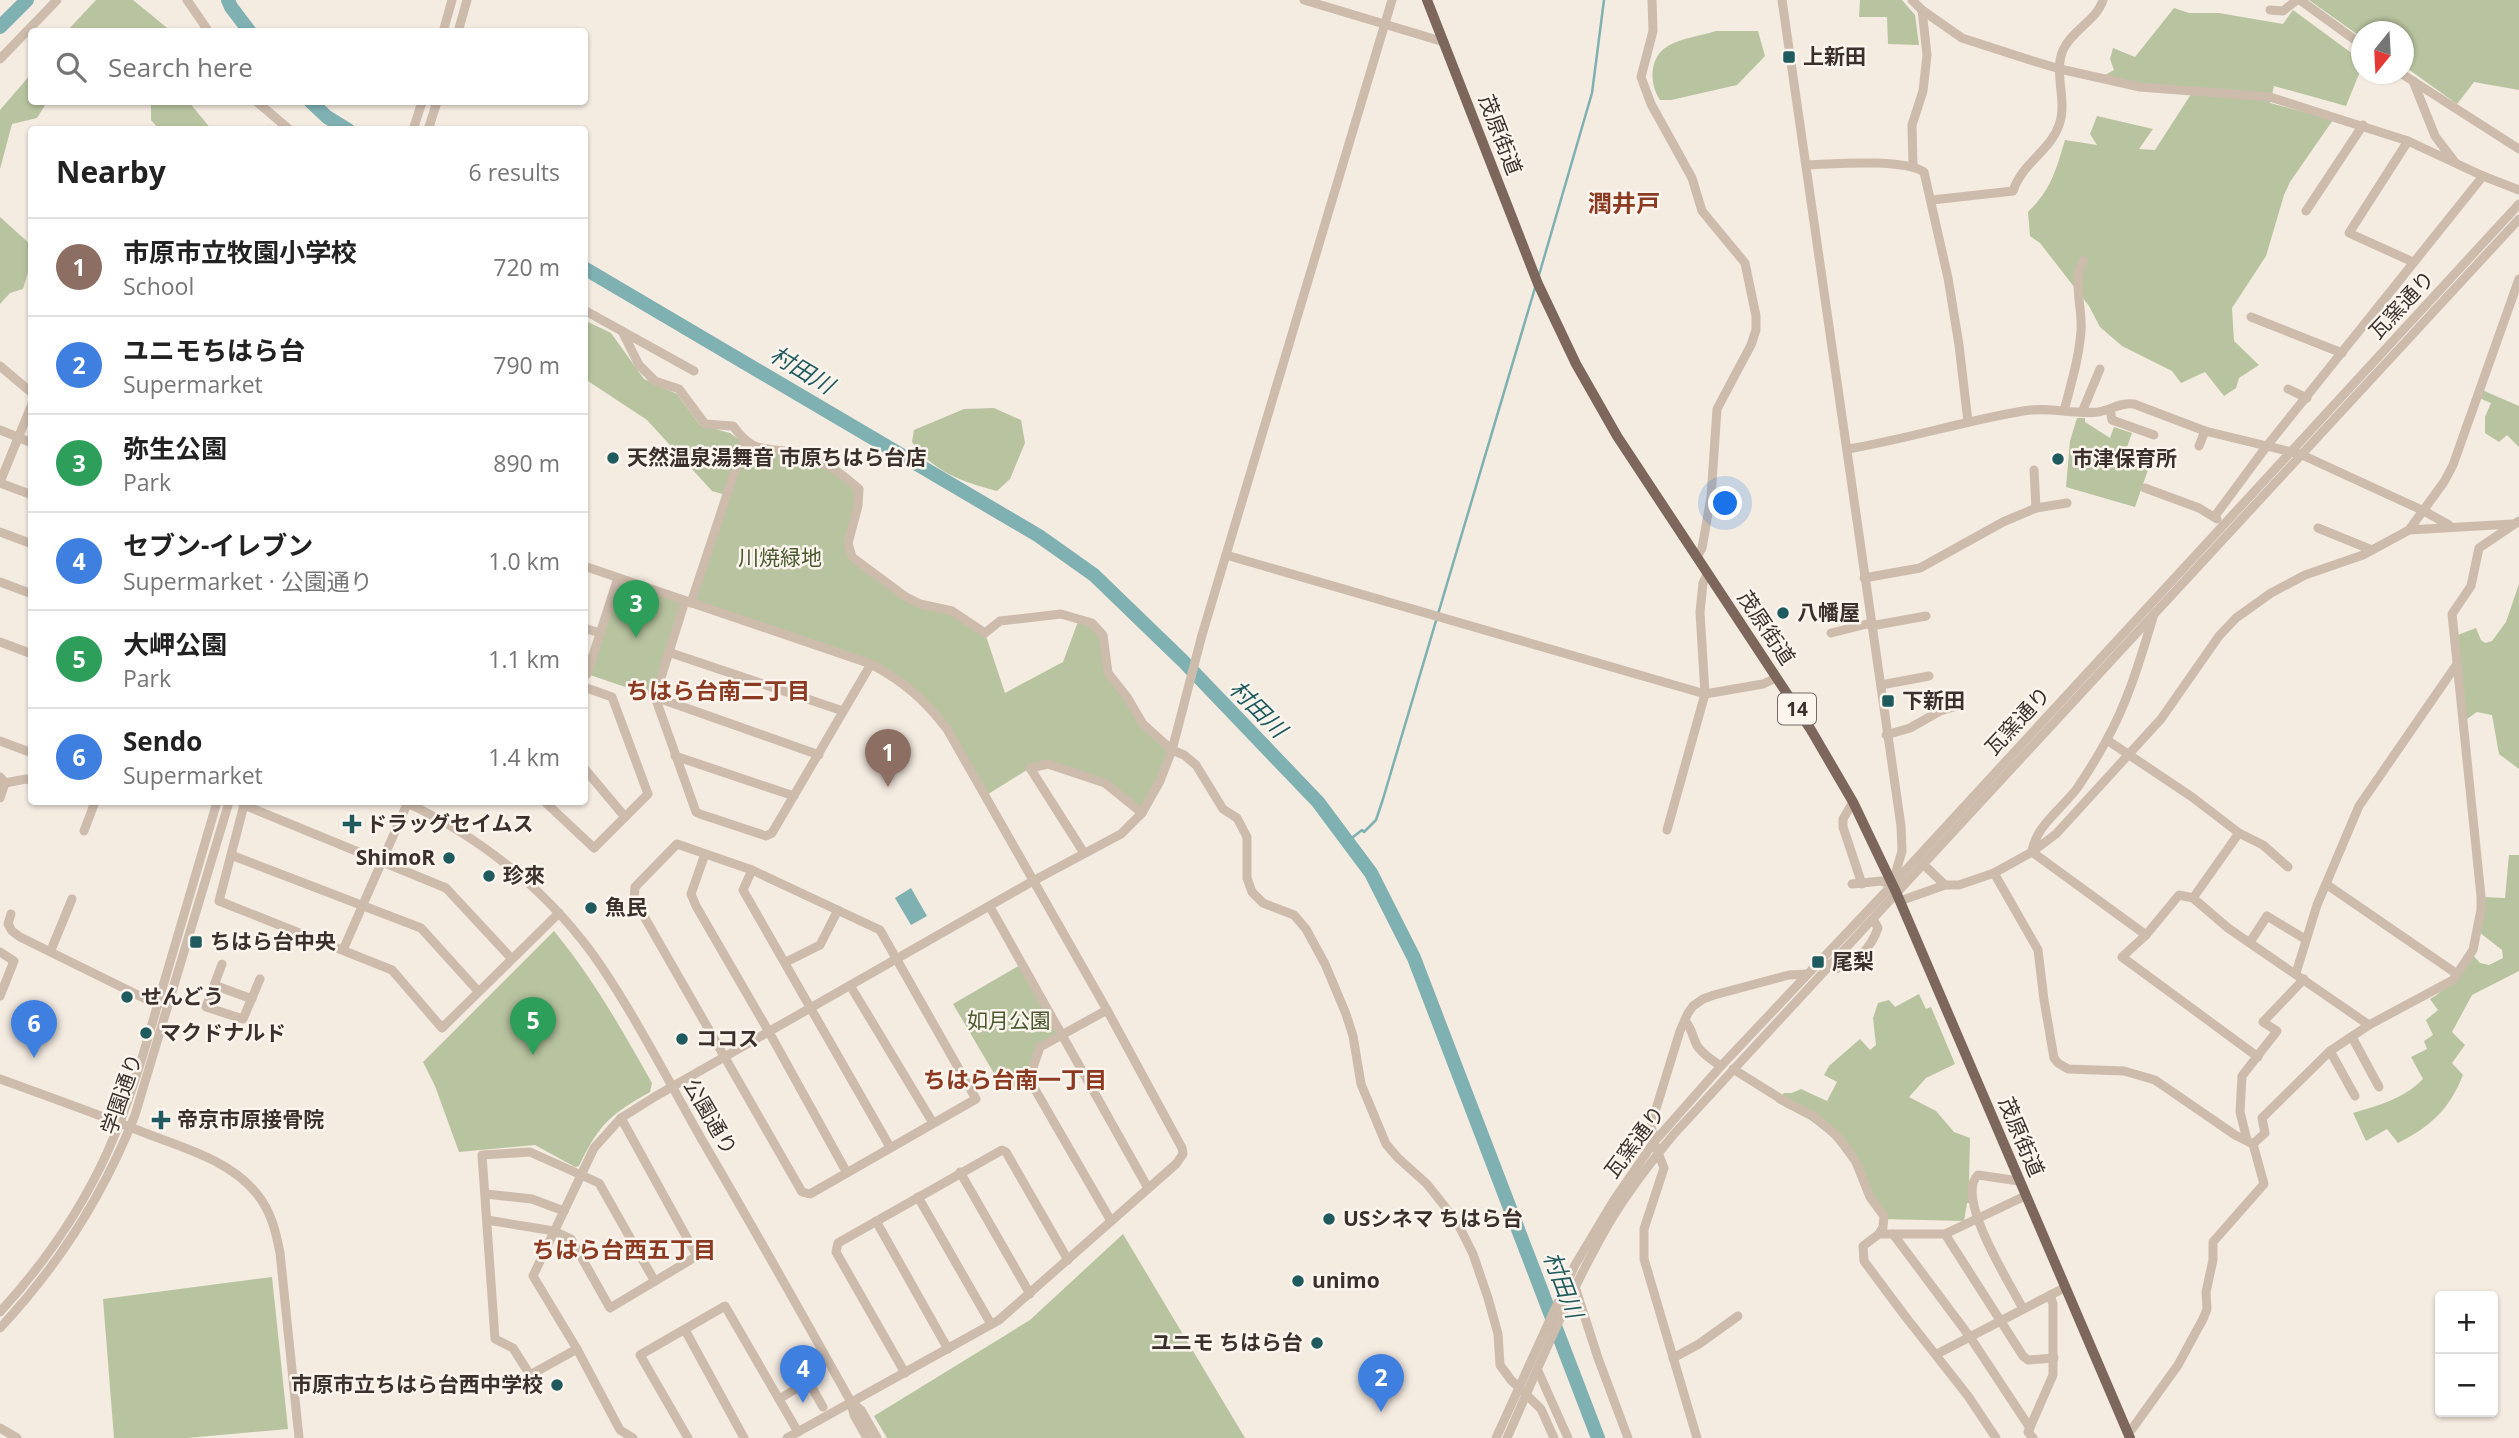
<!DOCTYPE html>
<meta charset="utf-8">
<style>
body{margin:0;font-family:"Open Sans","Noto Sans JP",sans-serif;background:#f6f6f6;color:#222}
.controls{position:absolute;right:21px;bottom:21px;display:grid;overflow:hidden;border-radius:7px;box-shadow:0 2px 5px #0004}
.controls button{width:63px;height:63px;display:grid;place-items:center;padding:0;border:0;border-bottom:2px solid #e0e0e0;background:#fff;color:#222;font:35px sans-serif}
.compass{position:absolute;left:2351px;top:21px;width:63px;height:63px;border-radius:50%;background:#fff;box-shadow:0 2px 5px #0004;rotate:198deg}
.you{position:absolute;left:1726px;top:504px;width:24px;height:24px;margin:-18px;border:5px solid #fff;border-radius:50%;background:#1a73e8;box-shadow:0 0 0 10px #1a73e833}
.badge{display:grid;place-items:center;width:46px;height:46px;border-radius:50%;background:#d93025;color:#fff;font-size:23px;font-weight:700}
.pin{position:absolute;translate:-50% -58px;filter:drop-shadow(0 2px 4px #0008)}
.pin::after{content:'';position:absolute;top:37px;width:24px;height:21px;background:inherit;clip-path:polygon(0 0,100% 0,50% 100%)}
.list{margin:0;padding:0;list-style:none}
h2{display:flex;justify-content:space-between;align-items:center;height:91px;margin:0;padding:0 28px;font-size:30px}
h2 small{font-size:23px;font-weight:400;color:#767676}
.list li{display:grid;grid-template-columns:46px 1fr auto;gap:21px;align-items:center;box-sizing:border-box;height:98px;padding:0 28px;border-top:2px solid #e0e0e0}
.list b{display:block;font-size:26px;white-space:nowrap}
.list p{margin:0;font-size:23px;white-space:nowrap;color:#767676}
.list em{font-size:23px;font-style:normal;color:#767676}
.icon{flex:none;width:38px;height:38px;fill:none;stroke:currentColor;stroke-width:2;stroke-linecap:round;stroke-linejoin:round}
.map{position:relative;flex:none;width:2519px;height:1438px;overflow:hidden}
.search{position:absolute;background:#fff;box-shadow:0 2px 5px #0004;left:28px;top:28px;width:560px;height:77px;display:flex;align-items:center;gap:18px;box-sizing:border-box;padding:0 24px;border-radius:7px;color:#767676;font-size:26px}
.panel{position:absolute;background:#fff;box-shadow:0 2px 5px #0004;left:28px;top:126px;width:560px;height:679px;border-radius:7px}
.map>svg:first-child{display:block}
.green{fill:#b8c4a0}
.water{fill:#7fb0b2}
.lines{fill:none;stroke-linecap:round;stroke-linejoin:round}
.stream{stroke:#7fb0b2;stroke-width:2.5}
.river{stroke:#7fb0b2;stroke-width:14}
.minor{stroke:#cdbbac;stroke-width:9}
.major{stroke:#7d675c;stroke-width:10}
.poi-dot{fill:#1f5a5e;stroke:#fbf5ee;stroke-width:2.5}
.labels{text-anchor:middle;stroke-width:5;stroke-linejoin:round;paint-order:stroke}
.shield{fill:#fbf5ee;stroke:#756b66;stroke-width:2}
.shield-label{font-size:19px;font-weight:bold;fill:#3b302b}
.poi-label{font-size:21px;font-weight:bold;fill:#3b302b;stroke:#fbf5ee;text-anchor:start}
.street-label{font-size:21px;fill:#3b302b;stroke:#fbf5ee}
.park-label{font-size:21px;fill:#4a5a2e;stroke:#fbf5ee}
.water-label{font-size:23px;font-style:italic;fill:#1f5a5e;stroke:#fbf5ee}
.neighbourhood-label{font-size:23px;font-weight:bold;fill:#8c3b22;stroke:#fbf5ee}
.quarter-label{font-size:24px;font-weight:bold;fill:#8c3b22;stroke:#fbf5ee}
</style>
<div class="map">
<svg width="2519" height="1438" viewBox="0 0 2519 1438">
<rect width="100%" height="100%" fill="#f4ebe1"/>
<!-- green -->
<g class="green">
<path d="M96 0H133L171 31H67Z"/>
<path d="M1860 0H1902L1915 15 1919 45 1888 44 1887 17H1859Z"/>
<path d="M2309 0H2519V90L2474 82 2457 104 2404 66V32H2362L2361 37Z"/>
<path d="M2174 8 2189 13H2219L2283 24 2293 10 2361 60V69L2346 106 2274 86 2270 103 2333 120 2290 182 2284 195 2266 256 2232 308 2234 341 2259 365 2239 378 2236 388 2224 396 2205 372 2181 383 2172 371 2122 346 2100 327 2089 306 2040 243 2030 236 2028 212C2051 190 2056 170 2065 140L2097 145 2090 134 2097 116 2153 129 2139 149 2155 150 2193 91 2096 80 2114 70 2110 59 2113 48 2135 57Z"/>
<path d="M1716 31H1758L1765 56 1737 85 1671 100H1660C1649 83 1649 57 1668 46 1681 38 1701 36 1716 31Z"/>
<path d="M31 74 32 102H47L37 118 12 124 0 169V110Z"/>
<path d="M151 102H189L211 129H159L151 120Z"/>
<path d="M0 217 31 245V262L23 289 10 293 0 304Z"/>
<path d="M584 320 611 333 644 379 677 394 700 425 730 433 743 442 791 452 834 469 859 489 848 543 852 557 906 597 952 611 985 633 1005 693 1063 662 1079 619 1103 635 1108 673 1143 724 1172 750 1142 813 1105 783 1048 764 1030 768 985 796 922 698 871 664 691 603 726 495 712 491 647 420 585 379Z"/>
<path d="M2482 390 2519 406V447L2507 435 2499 442 2485 433V417L2491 403 2479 398Z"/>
<path d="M994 408 1021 420 1025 443 1010 479 997 491C963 482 933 472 912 442L914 430 964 409Z"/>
<path d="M2077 418H2085V422L2110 438 2114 427 2132 433 2127 447 2141 452 2136 465 2148 470 2135 507 2066 487 2070 441Z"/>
<path d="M618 578 685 601 655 697 587 674Z"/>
<path d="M2519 584V769L2499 754 2492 715 2477 712 2464 721 2455 636 2476 628 2481 640 2485 643 2492 641 2506 622Z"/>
<path d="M2509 855H2519V971L2472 995 2452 1032 2465 1045 2452 1063 2463 1075C2449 1110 2431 1126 2398 1143L2387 1129 2366 1141 2353 1113C2380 1105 2403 1099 2423 1079L2411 1057 2427 1049 2424 1041 2433 1035 2426 1020 2438 1010 2430 999C2448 989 2460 971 2472 954L2480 963 2489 965 2503 958 2502 950 2479 932 2483 897 2505 898Z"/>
<path d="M554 931C593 978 622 1030 652 1083L650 1092C611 1114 599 1124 579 1166L575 1167 535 1145 459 1152 435 1086 423 1062Z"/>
<path d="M1022 964 1062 1035 1040 1047 1029 1079 1005 1092 953 1004Z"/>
<path d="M1919 994 1926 1009 1931 1007 1955 1064 1926 1078 1909 1097 1936 1111 1954 1132 1970 1138 1969 1179 1971 1203H1967L1964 1221 1882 1219 1866 1197 1856 1168 1831 1136 1810 1120 1776 1102 1784 1093H1792L1801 1089 1827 1101 1837 1082 1824 1075 1829 1066 1860 1039 1870 1050 1876 1045 1873 1018 1878 1003 1889 1000 1895 1007Z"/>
<path d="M1123 1234 1245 1438H887L874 1416 1030 1320Z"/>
<path d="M272 1277 288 1429 187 1438H114L103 1299Z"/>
</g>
<!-- water -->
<path class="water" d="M911 888 927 916 911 925 895 898Z"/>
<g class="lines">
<!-- stream -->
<g class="stream">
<path d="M1539 275 1592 93 1604 0"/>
<path d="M1348 841 1362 830 1364 832 1376 820 1383 799 1535 288"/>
</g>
<!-- river -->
<g class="river">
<path d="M228 0 231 7 250 32"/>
<path d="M0 27 27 0"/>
<path d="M311 102 327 117 348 130"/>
<path d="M584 268 1039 536 1094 575 1183 661 1318 802 1371 873 1414 958 1598 1438"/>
</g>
<!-- minor -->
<g class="minor">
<path d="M187 0 209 32"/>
<path d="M1304 0 1444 42"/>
<path d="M1652 0 1653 31 1641 77 1651 104 1692 178 1702 211 1745 263 1756 316V330L1751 345 1717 409 1711 497 1702 548 1697 557"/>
<path d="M1782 0 1901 826 1902 851 1892 885 1881 881 1852 884"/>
<path d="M1912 0 1922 10 1962 38 2030 60 2060 69 2140 87 2270 97 2408 141 2483 176 2519 190"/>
<path d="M2300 0 2362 45"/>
<path d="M2270 10 2283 11 2297 0"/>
<path d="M443 32 452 0"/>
<path d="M458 32 467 0"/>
<path d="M0 59 57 0"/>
<path d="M2402 74 2519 149"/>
<path d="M2413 81 2435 136 2454 161"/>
<path d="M257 102 290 130"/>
<path d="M413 130 422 102"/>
<path d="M428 130 437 102"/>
<path d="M2408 141 2349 233 2413 262"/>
<path d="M1807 165C1834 164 1902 158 1924 172L1948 278 1959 345 1968 422"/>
<path d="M1913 166 1912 125 1923 91 1927 55 1922 10"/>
<path d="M1932 200 2013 191C2022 163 2051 150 2059 125 2068 101 2053 73 2063 50 2072 30 2097 20 2103 0"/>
<path d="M2306 211 2363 125"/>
<path d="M584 310 694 371"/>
<path d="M2251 317 2342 353"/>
<path d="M622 331 639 365 655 381 679 389 705 424 733 426C753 453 761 447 791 452 799 454 809 458 817 461 834 467 846 478 859 489L858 506 848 543 852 557 906 597 920 604 952 611 985 633 1000 621 1061 614 1092 623 1103 635 1108 673 1127 697 1143 724 1172 750 1184 755 1196 765 1223 809 1237 818 1247 837V878L1252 892 1263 903 1294 915 1306 929 1325 964 1346 1014 1353 1036 1361 1084 1386 1144 1398 1158 1427 1184 1457 1222 1473 1254 1488 1298 1498 1334 1500 1365 1511 1380 1541 1409 1554 1438"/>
<path d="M0 366 32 393"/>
<path d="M2288 389 2307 398"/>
<path d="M2110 409 2112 420 2154 435"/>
<path d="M2064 411C2071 384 2079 358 2081 331 2083 309 2072 282 2083 261"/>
<path d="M2082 412 2100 369"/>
<path d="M0 430 32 443"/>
<path d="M2199 446 2205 431"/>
<path d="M1848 449C1907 439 1964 421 2023 411 2050 406 2072 415 2098 412 2111 410 2121 402 2134 404L2205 431 2300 454 2424 511 2449 525"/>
<path d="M2034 470 2036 508"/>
<path d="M0 482 32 404"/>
<path d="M0 483 32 495"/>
<path d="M2145 488 2199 508 2217 519"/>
<path d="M2215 516 2266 447 2483 176"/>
<path d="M2318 528 2372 550"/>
<path d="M2409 530 2444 482 2453 465 2519 279"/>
<path d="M0 532 32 544"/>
<path d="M1226 555 1705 694 1763 684 1776 678"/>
<path d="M584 566 871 664C904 682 924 699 947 729L1107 1010 1182 1148 1183 1154 1176 1164 999 1320 787 1438"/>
<path d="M1864 578 1920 568 2003 522 2036 508 2067 503"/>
<path d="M0 582 32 594"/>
<path d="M685 601 655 697 696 812 700 814 766 836 772 833 871 664"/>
<path d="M691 603 745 440"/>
<path d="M1871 626 1926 616"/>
<path d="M584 628 600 633"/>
<path d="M1831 633 1871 623"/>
<path d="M0 642 32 654"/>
<path d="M668 652 843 711"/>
<path d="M587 674 618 578"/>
<path d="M1881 685 1929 676"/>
<path d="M655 697 819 755"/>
<path d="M1886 735 1910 728 1940 711 1960 705"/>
<path d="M2107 740 2192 797 2239 833 2263 845 2288 867"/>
<path d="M0 741 32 753"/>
<path d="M675 756 794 796"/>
<path d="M584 768 625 817"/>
<path d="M0 777 5 783 26 779 32 781"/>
<path d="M0 798 5 783"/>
<path d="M405 802C483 838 553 895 601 966 638 1021 669 1082 702 1140 753 1227 802 1314 851 1402L854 1415 867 1438"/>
<path d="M545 802 594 848 648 794 612 697 584 687"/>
<path d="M1853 802 1843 819V827L1862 884"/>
<path d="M1667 830 1705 694 1700 612 1703 583 1707 575"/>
<path d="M84 831 95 802"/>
<path d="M677 844 752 870 880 930 976 1099 810 1194 802 1192 634 899 635 887Z"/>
<path d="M1084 853 1030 768 1048 764 1105 783 1142 813"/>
<path d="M705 854 691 894 696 906 769 1032 847 1173"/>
<path d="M231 855 421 928 478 991"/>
<path d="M1922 863 1945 885"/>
<path d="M752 870 743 890 890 1147"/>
<path d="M1994 873 2038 950 2044 1000 2054 1058 2058 1063 2068 1069 2124 1071 2155 1080 2235 1135 2253 1144 2264 1184 2213 1242V1260L2206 1292 2207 1309 2203 1319 2178 1365 2132 1429 2127 1431"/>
<path d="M2326 884 2457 974"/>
<path d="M2193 898 2239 833"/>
<path d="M1900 901 1945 885H1959L1994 873 2032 852 2056 834 2161 719 2219 636 2236 618 2271 593 2305 575 2363 555 2409 530 2512 524"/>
<path d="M990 907 1148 1188"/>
<path d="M11 914 8 924 12 931 20 937 158 1005"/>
<path d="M2146 935 2032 852C2035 826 2063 808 2078 787 2088 772 2098 756 2106 741 2128 702 2141 657 2154 614"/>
<path d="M2250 942 2267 916 2305 939"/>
<path d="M51 950 72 899"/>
<path d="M343 950 408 802"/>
<path d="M0 952 14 961 0 996"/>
<path d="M511 958 446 888 244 805 219 901 392 970 442 1028 559 913"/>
<path d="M786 962 820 945 838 910"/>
<path d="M222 964 206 1007 243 1019 260 979"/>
<path d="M1829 964 1835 969C1856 964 1871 948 1878 928L1873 919"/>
<path d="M2296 973 2317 905 2359 806 2457 664"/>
<path d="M214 985 252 999"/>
<path d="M851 987 933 1123"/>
<path d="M1107 1010 1040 1047 1029 1079 1111 1221"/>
<path d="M1685 1021C1693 1029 1692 1038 1698 1047 1704 1055 1713 1061 1721 1066"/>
<path d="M2352 1037 2379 1087"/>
<path d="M2330 1051 2355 1096"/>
<path d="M2258 1057 2122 957 2146 935 2179 895 2193 898 2228 928 2369 1025"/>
<path d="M1733 1069 1789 1104 1814 1116 1840 1139 1856 1162 1870 1197 1884 1216 1883 1227 1879 1234"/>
<path d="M0 1079C47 1096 94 1113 140 1131 180 1147 229 1159 257 1194 271 1211 276 1232 280 1253L299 1438"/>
<path d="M2247 1140 2240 1112 2242 1076 2277 1031 2263 1022 2304 979"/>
<path d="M2253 1144 2265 1133 2262 1118 2330 1051 2369 1025 2453 980 2473 950 2481 910V896L2452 614 2471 586 2479 548 2519 521"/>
<path d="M960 1172 1030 1294"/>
<path d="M2019 1181 1978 1175C1954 1197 2011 1285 2023 1309"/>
<path d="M486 1194 532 1199 564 1211"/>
<path d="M918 1197 991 1324"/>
<path d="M487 1220 554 1231 571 1239 610 1308 697 1256 621 1118"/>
<path d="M876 1221 948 1349"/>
<path d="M1893 1234 1970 1337 2030 1428"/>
<path d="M1945 1234 2023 1356 2028 1360 2054 1358"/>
<path d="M1575 1287 1598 1358 1628 1438"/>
<path d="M0 1312C43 1265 80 1212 107 1153 131 1100 147 1042 163 986 181 925 199 863 217 802"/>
<path d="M0 1328C59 1265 103 1196 135 1115L229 802"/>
<path d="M685 1330 744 1438"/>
<path d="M577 1349 530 1375 513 1348 495 1339 482 1155 530 1152 599 1183 654 1280"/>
<path d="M1937 1354 2064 1288"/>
<path d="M1673 1358 1699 1344 1738 1316"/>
<path d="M799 1365 823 1407"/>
<path d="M1538 1371 1568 1438"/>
<path d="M905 1373 836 1252 838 1243 1002 1150 1006 1152 1068 1260"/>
<path d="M779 1399 809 1381"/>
<path d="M851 1402 861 1410 877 1438"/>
<path d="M0 1428 17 1438"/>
<path d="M633 1438 620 1430 577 1349 533 1276 594 1148 621 1118 656 1096 1033 881 1121 834 1142 813 1160 781 1172 750 1202 635 1392 0"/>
<path d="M688 1438 640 1355 725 1306 798 1432"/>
<path d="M1496 1438 1575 1265 1614 1200 1654 1142 1721 1066 1892 885 2519 204"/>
<path d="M1507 1438C1539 1366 1569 1293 1608 1225 1627 1193 1650 1163 1674 1134L2519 219"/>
<path d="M1697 1438 1644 1259V1229L1664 1168 1654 1142 1651 1125 1680 1031 1688 1013 1693 1006 1703 999 1714 995 1789 975 1807 974"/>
<path d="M1996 1438 1968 1396 1905 1316 1864 1261 1863 1246 1879 1234H1945L2025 1196"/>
<path d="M2033 1438 2028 1432 2053 1375V1304L2050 1295"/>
</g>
<!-- major -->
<path class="major" d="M1427 0 1538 284 1576 364 1617 436 1811 730 1853 802 1896 892 2130 1438"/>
</g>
<!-- markers -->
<g class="poi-dot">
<rect x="1782" y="50" width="14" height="14" rx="3.5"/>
<circle cx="613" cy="458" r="7"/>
<circle cx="2058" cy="459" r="7"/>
<circle cx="1783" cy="613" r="7"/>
<rect x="1881" y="694" width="14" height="14" rx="3.5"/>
<path d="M348.5 813.5h7v7h7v7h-7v7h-7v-7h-7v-7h7z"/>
<circle cx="449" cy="858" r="7"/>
<circle cx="489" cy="876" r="7"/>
<circle cx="591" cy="908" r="7"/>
<rect x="189" y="935" width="14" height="14" rx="3.5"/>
<rect x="1811" y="955" width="14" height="14" rx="3.5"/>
<circle cx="127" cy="997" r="7"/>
<circle cx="146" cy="1033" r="7"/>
<circle cx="682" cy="1039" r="7"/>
<path d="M157.5 1109.5h7v7h7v7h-7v7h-7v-7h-7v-7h7z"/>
<circle cx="1329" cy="1219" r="7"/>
<circle cx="1298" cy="1281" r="7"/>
<circle cx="1317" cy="1343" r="7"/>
<circle cx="557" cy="1385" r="7"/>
</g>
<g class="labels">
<!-- shield labels -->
<rect class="shield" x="1778" y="693.5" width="38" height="31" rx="5"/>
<g class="shield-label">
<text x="1797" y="716">14</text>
</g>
<!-- poi labels -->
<g class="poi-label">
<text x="1803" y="64">上新田</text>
<text x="627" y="465">天然温泉湯舞音 市原ちはら台店</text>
<text x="2072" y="466">市津保育所</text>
<text x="1797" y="620">八幡屋</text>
<text x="1902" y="708">下新田</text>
<text x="366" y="831">ドラッグセイムス</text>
<text x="435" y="865" text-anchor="end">ShimoR</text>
<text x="503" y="883">珍來</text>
<text x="605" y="915">魚民</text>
<text x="210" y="949">ちはら台中央</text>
<text x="1832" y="969">尾梨</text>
<text x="141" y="1004">せんどう</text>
<text x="160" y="1040">マクドナルド</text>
<text x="696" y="1046">ココス</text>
<text x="177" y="1127">帝京市原接骨院</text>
<text x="1343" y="1226">USシネマ ちはら台</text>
<text x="1312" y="1288">unimo</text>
<text x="1303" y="1350" text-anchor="end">ユニモ ちはら台</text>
<text x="543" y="1392" text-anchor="end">市原市立ちはら台西中学校</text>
</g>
<!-- street labels -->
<g class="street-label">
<text transform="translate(1500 135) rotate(69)" y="7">茂原街道</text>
<text transform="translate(2402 305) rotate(-47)" y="7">瓦窯通り</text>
<text transform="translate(1766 628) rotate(56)" y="7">茂原街道</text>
<text transform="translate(2018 721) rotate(-47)" y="7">瓦窯通り</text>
<text transform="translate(122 1094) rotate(-71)" y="7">学園通り</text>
<text transform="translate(710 1117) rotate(60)" y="7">公園通り</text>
<text transform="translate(2021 1137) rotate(67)" y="7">茂原街道</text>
<text transform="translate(1635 1142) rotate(-53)" y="7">瓦窯通り</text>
</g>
<!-- park labels -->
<g class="park-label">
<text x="780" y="565">川焼緑地</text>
<text x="1009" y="1028">如月公園</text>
</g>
<!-- water labels -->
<g class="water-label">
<text transform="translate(802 370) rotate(31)" y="8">村田川</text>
<text transform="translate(1258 709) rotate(45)" y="8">村田川</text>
<text transform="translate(1563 1285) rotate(69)" y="8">村田川</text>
</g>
<!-- neighbourhood labels -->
<g class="neighbourhood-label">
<text x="718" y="699">ちはら台南二丁目</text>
<text x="1015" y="1088">ちはら台南一丁目</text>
<text x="624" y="1258">ちはら台西五丁目</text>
</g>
<!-- quarter labels -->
<g class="quarter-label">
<text x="1624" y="212">潤井戸</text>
</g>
</g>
</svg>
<div class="controls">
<button>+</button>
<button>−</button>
</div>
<svg class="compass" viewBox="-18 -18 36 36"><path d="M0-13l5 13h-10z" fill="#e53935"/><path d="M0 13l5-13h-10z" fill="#767676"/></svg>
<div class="you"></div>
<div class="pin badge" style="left:888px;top:787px;background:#8d6e63">1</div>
<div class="pin badge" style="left:1381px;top:1412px;background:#3f7fe0">2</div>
<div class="pin badge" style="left:636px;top:638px;background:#2e9e5b">3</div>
<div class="pin badge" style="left:803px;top:1403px;background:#3f7fe0">4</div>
<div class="pin badge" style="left:533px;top:1055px;background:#2e9e5b">5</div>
<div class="pin badge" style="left:34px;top:1058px;background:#3f7fe0">6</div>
<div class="search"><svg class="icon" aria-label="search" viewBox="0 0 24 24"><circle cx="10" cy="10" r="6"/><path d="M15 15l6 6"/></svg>Search here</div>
<section class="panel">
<h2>Nearby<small>6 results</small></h2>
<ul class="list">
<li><span class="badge" style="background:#8d6e63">1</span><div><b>市原市立牧園小学校</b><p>School</p></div><em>720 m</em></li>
<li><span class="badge" style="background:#3f7fe0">2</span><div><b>ユニモちはら台</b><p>Supermarket</p></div><em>790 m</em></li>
<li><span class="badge" style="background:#2e9e5b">3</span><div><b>弥生公園</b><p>Park</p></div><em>890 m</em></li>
<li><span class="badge" style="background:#3f7fe0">4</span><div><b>セブン-イレブン</b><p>Supermarket · 公園通り</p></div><em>1.0 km</em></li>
<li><span class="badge" style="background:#2e9e5b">5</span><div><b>大岬公園</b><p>Park</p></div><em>1.1 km</em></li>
<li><span class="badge" style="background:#3f7fe0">6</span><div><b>Sendo</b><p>Supermarket</p></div><em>1.4 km</em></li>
</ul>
</section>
</div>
